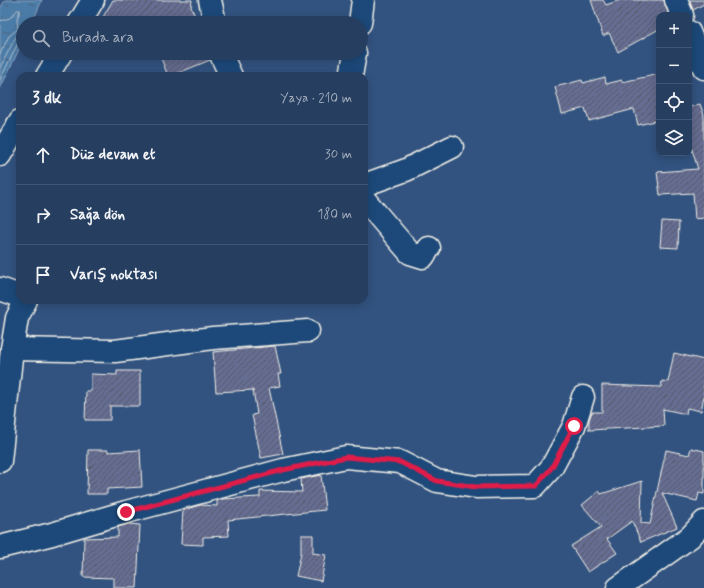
<!DOCTYPE html>
<html lang="tr">
<meta charset="utf-8">
<style>
body{margin:0;font-family:Mynerve,sans-serif;background:#324969;color:#f1f3f6}
.controls{position:absolute;right:12px;top:12px;display:grid;overflow:hidden;border-radius:8px;box-shadow:0 2px 10px #0003}
.controls button{width:36px;height:36px;display:grid;place-items:center;padding:0;border:0;border-bottom:1px solid #425775;background:#263e60;color:#f1f3f6;font:20px sans-serif}
.stop{position:absolute;width:12px;height:12px;margin:-9px;border:3px solid #e11d48;border-radius:50%;background:#fff}
.stop.end{background:#e11d48;border-color:#fff;box-shadow:0 1px 4px #0008}
.list{margin:0;padding:0;list-style:none}
h2{display:flex;justify-content:space-between;align-items:center;height:52px;margin:0;padding:0 16px;font-size:17px}
h2 small{font-size:13px;font-weight:400;color:#a4aebd}
.list li{display:grid;grid-template-columns:26px 1fr auto;gap:12px;align-items:center;box-sizing:border-box;height:60px;padding:0 16px;border-top:1px solid #425775}
.list b{display:block;font-size:15px;white-space:nowrap}
.list em{font-size:13px;font-style:normal;color:#a4aebd}
.icon{flex:none;width:22px;height:22px;fill:none;stroke:currentColor;stroke-width:2;stroke-linecap:round;stroke-linejoin:round}
.map{position:relative;flex:none;width:704px;height:588px;overflow:hidden}
.search{position:absolute;background:#263e60;box-shadow:0 2px 10px #0003;left:16px;top:16px;width:352px;height:44px;display:flex;align-items:center;gap:10px;box-sizing:border-box;padding:0 14px;border-radius:22px;color:#a4aebd;font-size:15px}
.panel{position:absolute;background:#263e60;box-shadow:0 2px 10px #0003;left:16px;top:72px;width:352px;height:232px;border-radius:12px}
.map>svg:first-child{display:block}
.water{fill:url(#water-ripples);stroke:#8faac2}
.lines{fill:none;stroke-linecap:round;stroke-linejoin:round}
.shore{stroke:#b1c2ce;stroke-width:1}
.building{fill:url(#building-hatch);stroke:#f4f1e8}
.minor-casing{stroke:#f4f1e8;stroke-width:25}
.minor{stroke:#1f4a7a;stroke-width:22}
.route{stroke:#e11d48;stroke-width:5}
</style>
<div class="map">
<svg width="704" height="588" viewBox="0 0 704 588">
<defs>
<pattern id="water-ripples" width="26" height="14" patternUnits="userSpaceOnUse"><rect width="26" height="14" fill="#4c7ba8"/><path d="M2 4q2-2 4 0t4 0M15 11q2-2 4 0t4 0" fill="none" stroke="#4b647c"/></pattern>
<pattern id="building-hatch" width="6" height="6" patternUnits="userSpaceOnUse"><rect width="6" height="6" fill="#656d92"/><path d="M-1 1l2-2M0 6l6-6M5 7l2-2" fill="none" stroke="#565968"/></pattern>
</defs>
<rect width="100%" height="100%" fill="#325380"/>
<filter id="ink" filterUnits="userSpaceOnUse"><feTurbulence type="fractalNoise" baseFrequency=".025" numOctaves="2"/><feDisplacementMap in="SourceGraphic" scale="8" xChannelSelector="R" yChannelSelector="G"/><feConvolveMatrix kernelMatrix="1 2 1 2 8 2 1 2 1" color-interpolation-filters="sRGB"/></filter>
<g filter="url(#ink)">
<!-- water -->
<path class="water" d="M5 0H42L32 23H23V41L0 89V9Z"/>
<g class="lines">
<!-- shore -->
<g class="shore">
<path d="M0 21 10 18 17 10H20L17 20 18 29 9 36 0 54"/>
<path d="M0 68 14 40 17 36 23 35"/>
<path d="M0 80 18 43 23 40"/>
</g>
</g>
<!-- building -->
<g class="building">
<path d="M113 0H192L191 7 198 23H124L103 17Z"/>
<path d="M591 0H603L606 5 620 0H664L669 15H659V29L618 52 609 33 603 36Z"/>
<path d="M689 0H704V4L693 10Z"/>
<path d="M159 53H209L210 60 171 76H168Z"/>
<path d="M659 74V120L638 125 634 109 589 121 585 108 562 114 555 87 582 80 583 83 605 77 606 84 622 80V82Z"/>
<path d="M700 104 704 115V218L695 219 693 193 660 195 657 172 698 169 689 140V107Z"/>
<path d="M662 221 679 222 678 248 660 247Z"/>
<path d="M275 346 281 374H278L280 386 269 388 283 454 261 458 252 415 257 414 253 390 216 392 213 352Z"/>
<path d="M674 353 704 360V396L701 411 687 408 686 414 663 409 664 426 589 430V420L592 412H602V385L661 387 662 381 668 382Z"/>
<path d="M117 371H140V406H110V420H85L86 391H91V374L117 375Z"/>
<path d="M691 448 704 451V494L699 493 697 501 662 493 677 527 641 542 632 521 607 539 617 553 588 572 571 546 601 527 582 505 599 491 601 494 642 481 641 523 650 524 666 450 689 455Z"/>
<path d="M88 450H108V452L140 450 142 487 107 489V494H87Z"/>
<path d="M321 475 325 510 228 520 229 536 203 537V545L181 544 183 510 200 505 217 506V501L222 499 260 497V491L302 492 301 479Z"/>
<path d="M129 524 140 525 137 588H114V578L83 577 84 538 118 537V527Z"/>
<path d="M301 535H313V553L326 555 321 581 296 576 301 553Z"/>
</g>
<g class="lines">
<!-- minor casing -->
<g class="minor-casing">
<g id="minor">
<path d="M210 0 215 23"/>
<path d="M676 0 682 15"/>
<path d="M79 23 93 0"/>
<path d="M360 23 363 0"/>
<path d="M689 32 704 68"/>
<path d="M221 53 222 57 231 76"/>
<path d="M47 76 61 53"/>
<path d="M351 76 355 53"/>
<path d="M0 155 20 121"/>
<path d="M364 185 406 170 452 147"/>
<path d="M364 199 410 253 423 257 429 248"/>
<path d="M0 289 20 296"/>
<path d="M12 349 115 351 213 338 308 331"/>
<path d="M0 461 12 349 17 318 26 300"/>
<path d="M0 547 52 534 126 512 283 470 346 457 400 462 437 481 476 487 535 486 552 467 574 426 583 397"/>
<path d="M618 588 690 537 704 522"/>
</g>
</g>
<!-- minor -->
<use href="#minor" class="minor"/>
</g>
</g>
<g class="lines" filter="url(#ink)">
<!-- route -->
<path class="route" d="M126 512 283 470 346 457 400 462 437 481 476 487 536 486 552 467 574 426"/>
</g>
</svg>
<div class="controls">
<button>+</button>
<button>−</button>
<button><svg class="icon" aria-label="locate" viewBox="0 0 24 24"><circle cx="12" cy="12" r="6"/><path d="M12 2v4M12 18v4M2 12h4M18 12h4"/></svg></button>
<button><svg class="icon" aria-label="layers" viewBox="0 0 24 24"><path d="M12 4l9 5-9 5-9-5zM3 14l9 5 9-5"/></svg></button>
</div>
<div class="stop" style="left:574px;top:426px"></div>
<div class="stop end" style="left:126px;top:512px"></div>
<div class="search"><svg class="icon" aria-label="search" viewBox="0 0 24 24"><circle cx="10" cy="10" r="6"/><path d="M15 15l6 6"/></svg>Burada ara</div>
<section class="panel">
<h2>3 dk<small>Yaya · 210 m</small></h2>
<ul class="list">
<li><svg class="icon" aria-label="ahead" viewBox="0 0 24 24"><path d="M12 20V5M6 11l6-6 6 6"/></svg><div><b>Düz devam et</b></div><em>30 m</em></li>
<li><svg class="icon" aria-label="right" viewBox="0 0 24 24"><path d="M7 20v-9h11M14 6l5 5-5 5"/></svg><div><b>Sağa dön</b></div><em>180 m</em></li>
<li><svg class="icon" aria-label="arrive" viewBox="0 0 24 24"><path d="M6 21V4h12l-3 4 3 4H6"/></svg><div><b>Varış noktası</b></div></li>
</ul>
</section>
</div>
